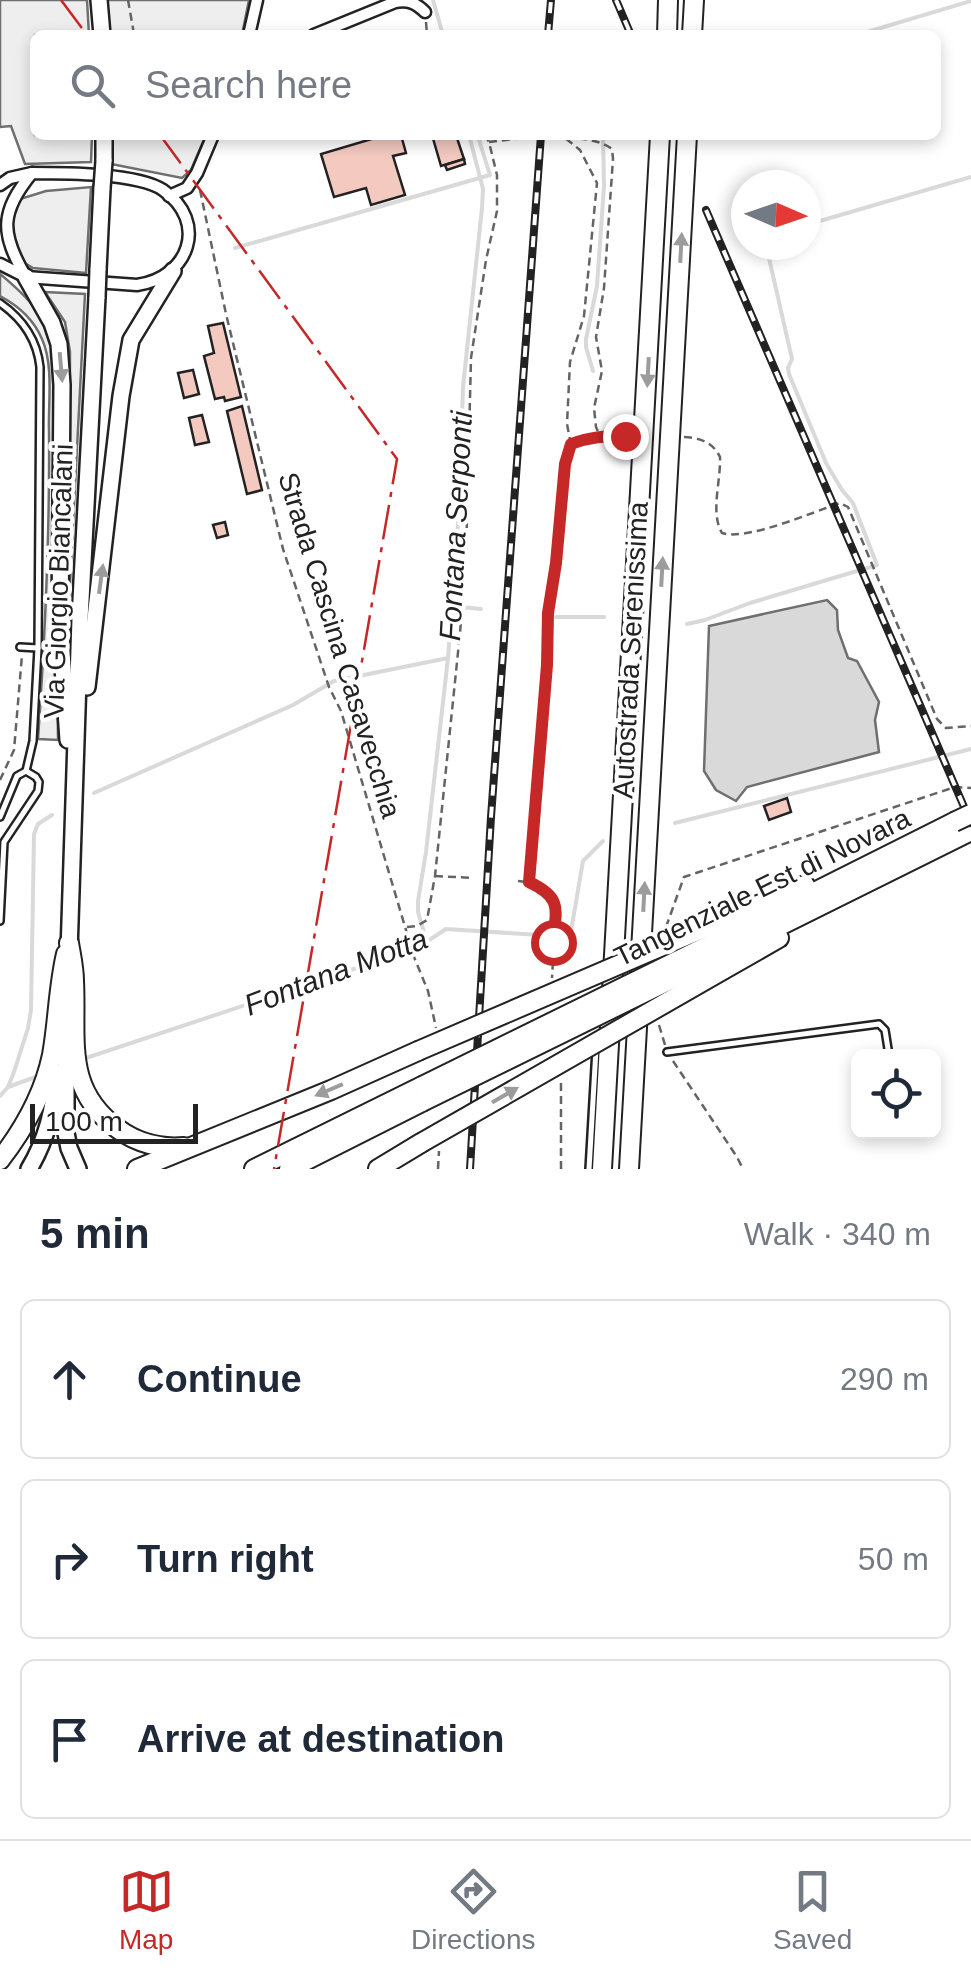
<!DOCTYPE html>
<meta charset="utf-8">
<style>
body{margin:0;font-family:Helvetica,sans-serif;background:#f2f2f3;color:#1f2937}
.controls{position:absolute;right:30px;bottom:30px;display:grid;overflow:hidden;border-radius:15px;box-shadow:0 5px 15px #0003}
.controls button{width:90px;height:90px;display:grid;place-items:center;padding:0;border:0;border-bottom:2px solid #e0e1e3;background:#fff;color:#1f2937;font:50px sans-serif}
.compass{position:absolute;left:731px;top:170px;width:90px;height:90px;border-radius:50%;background:#fff;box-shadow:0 5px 15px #0003;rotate:92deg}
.scale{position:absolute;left:30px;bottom:25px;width:168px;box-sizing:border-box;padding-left:10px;border:5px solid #222;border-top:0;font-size:28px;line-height:35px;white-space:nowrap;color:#222;-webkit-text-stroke:8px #fff;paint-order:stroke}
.stop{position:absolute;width:30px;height:30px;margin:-22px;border:8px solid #c62828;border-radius:50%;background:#fff}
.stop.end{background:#c62828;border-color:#fff;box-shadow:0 2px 10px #0008}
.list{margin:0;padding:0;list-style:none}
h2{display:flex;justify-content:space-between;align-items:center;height:130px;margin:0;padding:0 40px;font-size:42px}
h2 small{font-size:32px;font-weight:400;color:#747a83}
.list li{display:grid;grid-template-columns:65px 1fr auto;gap:30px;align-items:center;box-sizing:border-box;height:160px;margin:0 20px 20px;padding:0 20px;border:2px solid #e0e1e3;border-radius:15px}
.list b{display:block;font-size:38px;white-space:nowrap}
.list em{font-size:32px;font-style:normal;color:#747a83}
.icon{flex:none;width:55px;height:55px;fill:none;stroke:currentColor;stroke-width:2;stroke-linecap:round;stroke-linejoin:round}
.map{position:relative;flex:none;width:971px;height:1169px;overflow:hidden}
.search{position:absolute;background:#fff;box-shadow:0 5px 15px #0003;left:30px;right:30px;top:30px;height:110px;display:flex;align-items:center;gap:25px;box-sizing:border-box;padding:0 35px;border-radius:15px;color:#747a83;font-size:38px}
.sheet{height:670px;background:#fff}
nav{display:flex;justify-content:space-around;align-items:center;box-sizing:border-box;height:140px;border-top:2px solid #e0e1e3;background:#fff;font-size:28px;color:#747a83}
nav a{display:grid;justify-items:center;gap:5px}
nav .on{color:#c62828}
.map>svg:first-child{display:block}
.green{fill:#eee;stroke:#6f6f6f;stroke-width:2.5}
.water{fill:#d9d9d9;stroke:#6f6f6f;stroke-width:2.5}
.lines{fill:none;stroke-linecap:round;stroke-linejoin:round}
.stream{stroke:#d9d9d9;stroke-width:4}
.building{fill:#f3c9c0;stroke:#222;stroke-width:2.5}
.service-casing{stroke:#222;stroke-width:10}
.minor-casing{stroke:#222;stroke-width:15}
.primary-casing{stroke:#222;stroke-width:20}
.trunk-casing{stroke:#222;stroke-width:22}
.motorway-casing{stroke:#222;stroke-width:22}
.path{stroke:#646464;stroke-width:2.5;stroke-dasharray:8 5;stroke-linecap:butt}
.service{stroke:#fff;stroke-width:5}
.minor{stroke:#fff;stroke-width:10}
.primary{stroke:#fff;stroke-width:15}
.trunk{stroke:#fff;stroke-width:18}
.motorway{stroke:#fff;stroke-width:18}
.rail-casing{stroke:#222;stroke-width:8}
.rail{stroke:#fff;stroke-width:4;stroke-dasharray:11;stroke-linecap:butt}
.primary-bridge-casing{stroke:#222;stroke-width:20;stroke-linecap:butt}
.trunk-bridge-casing{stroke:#222;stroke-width:22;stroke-linecap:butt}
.primary-bridge{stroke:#fff;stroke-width:15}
.trunk-bridge{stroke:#fff;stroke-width:18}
.power{stroke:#c62828;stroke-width:2.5;stroke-dasharray:35 8 5 8;stroke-linecap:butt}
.oneway{fill:#9c9c9c}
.route{stroke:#c62828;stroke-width:12}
.labels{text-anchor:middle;stroke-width:8;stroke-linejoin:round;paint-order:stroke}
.street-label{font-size:28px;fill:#222;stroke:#fff}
.water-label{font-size:30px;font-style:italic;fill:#222;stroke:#fff}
</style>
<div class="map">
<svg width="971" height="1169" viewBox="0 0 971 1169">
<rect width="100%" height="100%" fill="#fff"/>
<!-- green -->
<g class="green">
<path d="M0 0H87L89 35H35V135H92L91 162 25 164 11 126 0 127Z"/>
<path d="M107 0H249L242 35H110Z"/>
<path d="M111 135H206L191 170 182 178 111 164Z"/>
<path d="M91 187 86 273 33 268 23 262 12 239V216L20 199 46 191Z"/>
<path d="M0 274C29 298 46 315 54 354L58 740 38 739C45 637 50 534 49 431 48 403 54 366 42 339 34 320 19 306 0 296Z"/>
<path d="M45 292 85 294 69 603 70 352 65 322Z"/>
</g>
<!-- water -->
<path class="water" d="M827 600 837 610 838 630 848 658 857 661 879 702 875 720 879 752 747 787 736 801 716 790 704 771 709 626Z"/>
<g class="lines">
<!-- stream -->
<g class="stream">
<path d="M433 0 443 35"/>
<path d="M730 32H746V35"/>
<path d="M857 35 971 1"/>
<path d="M806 225 971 177"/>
<path d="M235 248 490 175 479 140 487 135"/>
<path d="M593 371 586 347V339L597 286 604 186 603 135"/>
<path d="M452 606 481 609"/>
<path d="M556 617H604"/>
<path d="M687 624 705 620 750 603 877 565 853 503 842 490 826 463 789 374 788 368 792 359 766 245"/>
<path d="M94 793 293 705 334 681 448 658 459 511 463 387 482 208 483 189 469 135"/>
<path d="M675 823 971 749"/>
<path d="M427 942 418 912V901L426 852 448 658"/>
<path d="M83 1059 417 948 446 929 570 937 583 861 603 841"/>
<path d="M8 1087 41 1075"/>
<path d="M0 1096 8 1087 14 1072 28 1028 31 1010 34 834 38 824 52 815"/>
</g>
</g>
<!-- building -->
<g class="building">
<path d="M385 135H401L406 153 393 156 405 195 371 205 366 188 334 197 321 154Z"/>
<path d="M432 135H456L464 159 441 166Z"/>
<path d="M464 159 465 164 447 170 445 165Z"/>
<path d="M223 323 241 397 225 401 224 397 215 399 204 356 214 353 208 326Z"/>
<path d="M193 370 199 394 184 398 178 373Z"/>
<path d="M242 406 262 490 247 494 227 411Z"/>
<path d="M202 415 209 442 195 445 189 418Z"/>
<path d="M225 522 228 535 217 538 213 525Z"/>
<path d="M787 798 791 812 769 820 764 806Z"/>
</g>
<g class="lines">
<!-- service casing -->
<g class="service-casing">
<g id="service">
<path d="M0 303C23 319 37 339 40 367L38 648 33 741 26 771"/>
<path d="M20 647 38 648"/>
<path d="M0 817 17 776 26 771 36 777 39 782 38 791 4 842 0 921"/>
<path d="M667 1052 879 1024 885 1030 888 1049"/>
<path d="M589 1169 596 1049"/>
</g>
</g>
<!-- minor casing -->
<g class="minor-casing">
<g id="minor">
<path d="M249 35 257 0"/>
<path d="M314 35 395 2C408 0 415 2 425 12"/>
<path d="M32 173C64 173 138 173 163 190 209 222 189 278 137 285L26 277C0 233 0 212 32 173Z"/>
<path d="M0 185 10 178 32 173"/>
<path d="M169 196 187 188 197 173 213 135"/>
<path d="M0 264 26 277"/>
</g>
</g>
<!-- primary casing -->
<g class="primary-casing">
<g id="primary">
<path d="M99 0 102 35"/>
<path d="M104 161V135"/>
<path d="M98 270 102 188"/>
<path d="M26 277 52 323 59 344 62 385 60 623 68 740"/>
<path d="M87 687 121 396 131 340 173 271"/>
<path d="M69 952 80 619 97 297"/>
<path d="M66 1005V1133L69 1148 78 1169"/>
<path d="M29 1169C47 1139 54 1108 57 1073"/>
</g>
</g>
<!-- trunk casing -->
<g class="trunk-casing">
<g id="trunk">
<path d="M702 929 805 885"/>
<path d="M69 943C71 955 74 968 74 981 77 1040 63 1089 118 1129 137 1143 161 1149 184 1147"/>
<path d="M709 945 954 822"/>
<path d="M717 957 971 831"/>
<path d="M723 970 779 938"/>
<path d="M0 1160C24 1129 44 1093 52 1055 58 1022 58 988 66 954"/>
<path d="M137 1169 331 1090 418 1051"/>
<path d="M254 1169 422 1086"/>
<path d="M289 1169 422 1102"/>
<path d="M378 1169 421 1143"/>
</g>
</g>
<!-- motorway casing -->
<g class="motorway-casing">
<g id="motorway">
<path d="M667 35 668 0"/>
<path d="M692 35 694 0"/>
<path d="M640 969 687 135"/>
<path d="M602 1169 660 135"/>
<path d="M629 1169 638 1010"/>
</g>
</g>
<!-- path -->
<g class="path">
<path d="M128 0 134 34"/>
<path d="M426 22 427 35"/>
<path d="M566 137C581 139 599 139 612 149L613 159 604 288 596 337 602 371 594 408 596 427 600 436"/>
<path d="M489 142 531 137H564L580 150 597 183 584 316 570 362 567 424 571 445 565 464 556 563 548 613 547 665 529 882"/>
<path d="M200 190 226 314 283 549 329 687 341 711 414 957 428 991 436 1028"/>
<path d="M684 437C700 438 713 442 720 457 721 481 710 513 722 533 747 541 813 512 840 503L848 507 937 719 946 728 971 726"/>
<path d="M573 444 586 438 625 436"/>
<path d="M0 780 14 750 22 655"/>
<path d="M435 876 473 878"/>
<path d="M518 881C538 883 553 890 556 910L552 978"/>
<path d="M407 927 417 926 427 920 435 876 460 633 466 557 471 358 486 260 497 211V175L489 142 485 135"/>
<path d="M666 927 684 877 955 787 971 788"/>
<path d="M659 1025 665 1045"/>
<path d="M673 1061 737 1157 743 1169"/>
<path d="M438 1169 439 1151"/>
<path d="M561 1169V1081"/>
</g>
<!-- service -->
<use href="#service" class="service"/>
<!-- minor -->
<use href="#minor" class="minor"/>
<!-- primary -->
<use href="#primary" class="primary"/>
<!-- trunk -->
<use href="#trunk" class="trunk"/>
<!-- motorway -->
<use href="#motorway" class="motorway"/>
<!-- rail casing -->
<g class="rail-casing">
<g id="rail">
<path d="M616 0 631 35"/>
<path d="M548 35 551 0"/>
<path d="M706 210 971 823"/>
<path d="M470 1169 491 817 541 135"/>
</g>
</g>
<!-- rail -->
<use href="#rail" class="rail"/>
<!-- primary-bridge casing -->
<g class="primary-bridge-casing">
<g id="primary-bridge">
<path d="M102 188 104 161"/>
<path d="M97 297 98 270"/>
</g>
</g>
<!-- trunk-bridge casing -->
<g class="trunk-bridge-casing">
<g id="trunk-bridge">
<path d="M954 822 971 814"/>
<path d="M418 1051 702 929"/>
<path d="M422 1086 709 945"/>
<path d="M422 1102 717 957"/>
<path d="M421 1143 723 970"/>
</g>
</g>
<!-- primary-bridge -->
<use href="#primary-bridge" class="primary-bridge"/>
<!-- trunk-bridge -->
<use href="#trunk-bridge" class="trunk-bridge"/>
<!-- power -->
<g class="power">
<path d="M61 0 87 35"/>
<path d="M160 135 397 459 274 1169"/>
</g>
</g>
<!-- one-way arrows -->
<defs><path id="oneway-solid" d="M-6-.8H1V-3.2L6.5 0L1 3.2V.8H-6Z" transform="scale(2.5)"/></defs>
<g class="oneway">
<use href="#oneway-solid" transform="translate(681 248) rotate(-87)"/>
<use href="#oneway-solid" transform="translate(61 367) rotate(85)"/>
<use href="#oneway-solid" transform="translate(648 372) rotate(93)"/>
<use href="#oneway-solid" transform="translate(662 572) rotate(-87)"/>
<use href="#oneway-solid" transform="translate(101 579) rotate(-82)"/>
<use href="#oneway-solid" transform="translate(644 897) rotate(-87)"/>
<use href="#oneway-solid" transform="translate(329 1090) rotate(157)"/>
<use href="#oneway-solid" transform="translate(505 1095) rotate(-30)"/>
</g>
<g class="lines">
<!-- route -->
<path class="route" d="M553 942C556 909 563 898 529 882L547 665 548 613 556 563 565 464 571 444C589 437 605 436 625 436"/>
</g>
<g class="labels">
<!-- street labels -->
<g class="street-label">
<text transform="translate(58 581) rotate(-88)" y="10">Via Giorgio Biancalani</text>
<text transform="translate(340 645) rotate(73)" y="10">Strada Cascina Casavecchia</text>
<text transform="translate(630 650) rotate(-87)" y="10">Autostrada Serenissima</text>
<text transform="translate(762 887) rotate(-26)" y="10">Tangenziale Est di Novara</text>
</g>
<!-- water labels -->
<g class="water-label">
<text transform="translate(456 526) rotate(-87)" y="10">Fontana Serponti</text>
<text transform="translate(336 972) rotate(-21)" y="10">Fontana Motta</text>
</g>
</g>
</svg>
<div class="controls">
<button><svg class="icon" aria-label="locate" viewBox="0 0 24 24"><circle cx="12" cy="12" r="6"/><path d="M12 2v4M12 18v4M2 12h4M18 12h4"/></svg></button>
</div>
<svg class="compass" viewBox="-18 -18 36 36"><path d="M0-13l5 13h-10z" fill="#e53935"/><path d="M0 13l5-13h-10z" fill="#747a83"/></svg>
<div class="scale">100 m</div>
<div class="stop" style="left:553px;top:942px"></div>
<div class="stop end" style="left:625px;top:436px"></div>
<div class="search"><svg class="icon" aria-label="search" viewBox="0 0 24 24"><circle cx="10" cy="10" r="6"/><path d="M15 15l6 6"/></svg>Search here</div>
</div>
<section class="sheet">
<h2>5 min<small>Walk · 340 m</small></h2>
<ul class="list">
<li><svg class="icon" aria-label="ahead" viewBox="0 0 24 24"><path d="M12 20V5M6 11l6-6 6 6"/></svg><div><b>Continue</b></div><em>290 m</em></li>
<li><svg class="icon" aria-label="right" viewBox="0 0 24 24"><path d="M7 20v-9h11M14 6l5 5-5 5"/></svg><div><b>Turn right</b></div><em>50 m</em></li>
<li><svg class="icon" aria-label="arrive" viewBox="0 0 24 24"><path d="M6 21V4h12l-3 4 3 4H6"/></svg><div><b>Arrive at destination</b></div></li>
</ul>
</section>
<nav>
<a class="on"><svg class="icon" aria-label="map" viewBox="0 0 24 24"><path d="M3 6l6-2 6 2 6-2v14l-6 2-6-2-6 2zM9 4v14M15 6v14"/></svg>Map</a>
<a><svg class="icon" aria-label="directions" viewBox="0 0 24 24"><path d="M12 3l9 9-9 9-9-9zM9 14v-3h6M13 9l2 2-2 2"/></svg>Directions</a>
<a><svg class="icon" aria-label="saved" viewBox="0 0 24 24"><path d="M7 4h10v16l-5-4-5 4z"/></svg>Saved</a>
</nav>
